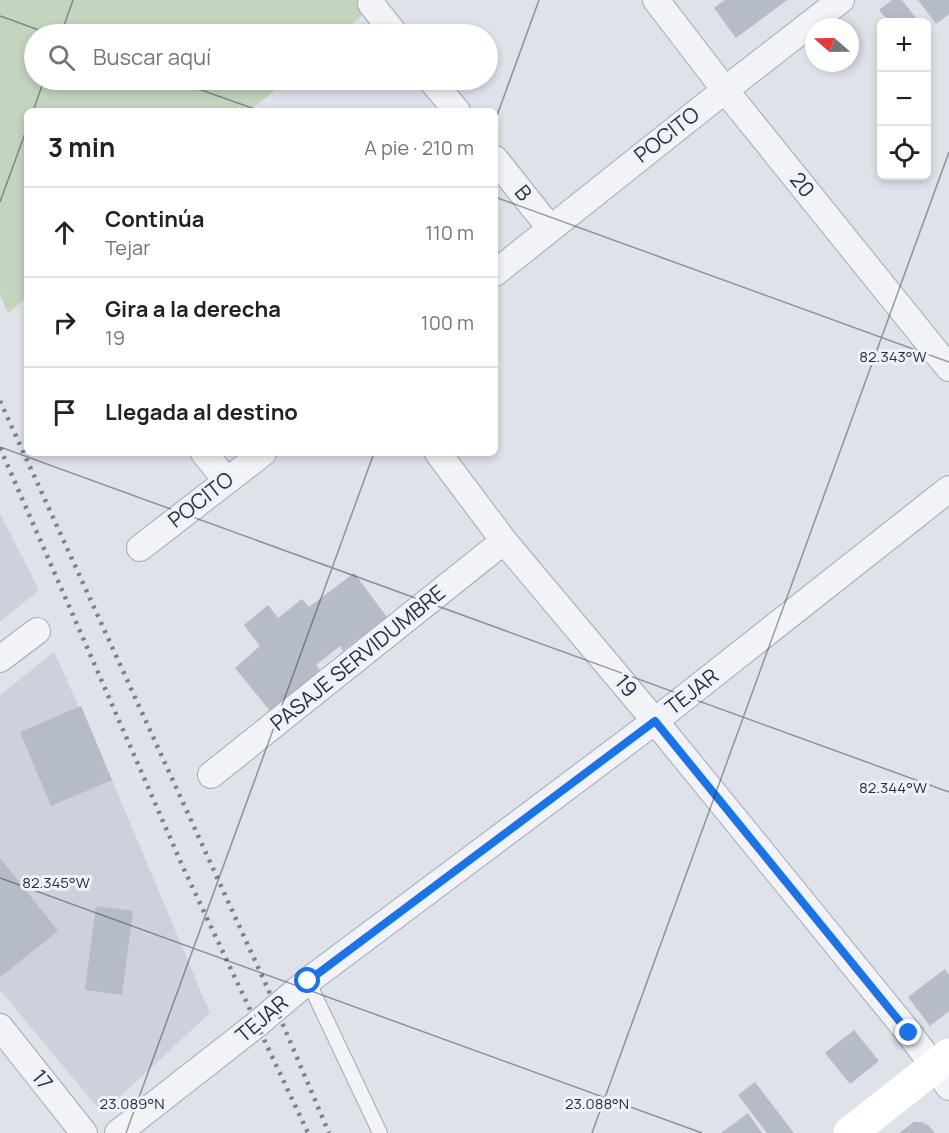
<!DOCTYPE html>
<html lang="es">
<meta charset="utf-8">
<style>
body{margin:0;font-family:Manrope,sans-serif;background:#f6f6f6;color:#222}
.controls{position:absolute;right:18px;top:18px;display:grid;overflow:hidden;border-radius:9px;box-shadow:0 3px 9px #0003}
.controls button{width:54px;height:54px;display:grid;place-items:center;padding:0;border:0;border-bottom:2px solid #e0e0e0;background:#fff;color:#222;font:30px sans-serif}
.compass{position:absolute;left:805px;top:18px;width:54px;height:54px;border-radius:50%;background:#fff;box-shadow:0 3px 9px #0003;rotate:290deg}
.stop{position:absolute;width:18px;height:18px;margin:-14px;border:4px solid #1a73e8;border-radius:50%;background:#fff}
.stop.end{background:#1a73e8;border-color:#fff;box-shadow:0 2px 6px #0008}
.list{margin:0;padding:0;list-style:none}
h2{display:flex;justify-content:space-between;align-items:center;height:78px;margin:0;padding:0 24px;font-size:26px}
h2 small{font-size:20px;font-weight:400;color:#767676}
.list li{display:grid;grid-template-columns:39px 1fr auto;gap:18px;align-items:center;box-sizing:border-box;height:90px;padding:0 24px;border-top:2px solid #e0e0e0}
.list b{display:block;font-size:22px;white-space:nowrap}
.list p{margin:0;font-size:20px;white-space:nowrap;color:#767676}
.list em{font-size:20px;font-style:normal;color:#767676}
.icon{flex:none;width:33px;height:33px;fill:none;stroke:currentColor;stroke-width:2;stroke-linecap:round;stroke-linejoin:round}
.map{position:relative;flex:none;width:949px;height:1133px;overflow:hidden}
.search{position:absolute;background:#fff;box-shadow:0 3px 9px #0003;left:24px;top:24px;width:474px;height:66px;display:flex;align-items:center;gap:15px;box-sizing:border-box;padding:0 21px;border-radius:33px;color:#767676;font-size:22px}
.panel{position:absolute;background:#fff;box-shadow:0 3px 9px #0003;left:24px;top:108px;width:474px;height:348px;border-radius:9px}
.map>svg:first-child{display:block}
.built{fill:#ccd1dc}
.green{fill:#c3d4bf}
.building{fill:#b5bbc7}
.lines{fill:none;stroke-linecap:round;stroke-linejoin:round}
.lane-casing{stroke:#a3a9b4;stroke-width:16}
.street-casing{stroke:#a3a9b4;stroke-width:28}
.lane{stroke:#f2f3f7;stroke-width:14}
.street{stroke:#f2f3f7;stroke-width:26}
.secondary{stroke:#fff;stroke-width:33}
.rail{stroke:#768194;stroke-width:4.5;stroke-dasharray:3 6;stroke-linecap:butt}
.route{stroke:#1a73e8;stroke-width:8}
.ticks{fill:none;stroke:#262f42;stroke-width:1.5;stroke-opacity:0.45}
.labels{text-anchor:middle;stroke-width:6;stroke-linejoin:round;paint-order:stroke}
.street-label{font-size:21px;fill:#262f42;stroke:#eef1f7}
.ticks-label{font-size:15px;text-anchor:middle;fill:#262f42;stroke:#eef1f7;stroke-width:6;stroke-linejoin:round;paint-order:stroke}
</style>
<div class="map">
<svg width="949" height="1133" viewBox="0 0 949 1133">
<rect width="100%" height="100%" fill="#dee2e9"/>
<!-- built -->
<g class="built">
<path d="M0 514 39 590 0 622Z"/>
<path d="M54 652 112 780 210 1013 102 1113 0 990V695Z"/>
</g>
<!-- green -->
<path class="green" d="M0 0H381L340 34H34V80H287L249 111H27V297L8 313 0 294Z"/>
<!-- building -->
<g class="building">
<path d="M725 0H787L736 38 714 8Z"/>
<path d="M892 0H902L919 22H889L879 10Z"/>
<path d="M918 0H949V14L936 24Z"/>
<path d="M354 573 387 617 343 651 340 646 316 665 320 670 270 711 235 668 260 646 244 625 268 605 278 618 302 599 309 607Z"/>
<path d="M81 706 112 780 51 806 20 732Z"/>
<path d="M0 858 58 931 0 977Z"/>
<path d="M96 906 133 911 122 995 85 990Z"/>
<path d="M945 969 949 975V1011L930 1026 908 997Z"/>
<path d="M854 1030 879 1061 850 1084 825 1053Z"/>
<path d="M755 1082 794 1133H767L738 1095Z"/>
<path d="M748 1113 762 1133H721Z"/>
<path d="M914 1122H922L929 1126 935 1133H899Z"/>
</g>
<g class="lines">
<!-- lane casing -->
<g class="lane-casing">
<path id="lane" d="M308 981 380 1133"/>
</g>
<!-- street casing -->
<g class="street-casing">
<g id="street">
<path d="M656 0 725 90 949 368"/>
<path d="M371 4 395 34"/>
<path d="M431 80 457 111"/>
<path d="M495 159 550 228"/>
<path d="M495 273 725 90 841 0"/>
<path d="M204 453 226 480"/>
<path d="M438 453 504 541 655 721 909 1033 949 1087"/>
<path d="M140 548 263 453"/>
<path d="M0 659 37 631"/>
<path d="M211 775 504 541"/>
<path d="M0 1027 84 1133"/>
<path d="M118 1133 256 1025 308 981 655 721 949 489"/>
</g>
</g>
<!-- lane -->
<use href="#lane" class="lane"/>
<!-- street -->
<use href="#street" class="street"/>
<!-- secondary -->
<path class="secondary" d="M850 1133 949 1055"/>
<!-- rail -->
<g class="rail">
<path d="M0 401 267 987 329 1133"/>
<path d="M0 448 182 865 308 1133"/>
</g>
</g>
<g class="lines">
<!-- route -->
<path class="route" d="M308 981 655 721 909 1033"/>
</g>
<!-- ticks -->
<path class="ticks" d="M0 16 50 34M61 34 73 0M173 80 260 111M33 111 44 80M495 121 539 0M495 197 949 362M0 202 27 128M0 447 949 792M0 878 702 1133M126 1133 374 453M592 1133 949 152"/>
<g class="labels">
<!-- street labels -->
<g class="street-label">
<text transform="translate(667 135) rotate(-38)" y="7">POCITO</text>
<text transform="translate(802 185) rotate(51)" y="7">20</text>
<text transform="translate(523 193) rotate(51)" y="7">B</text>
<text transform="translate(201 500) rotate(-38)" y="7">POCITO</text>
<text transform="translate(358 658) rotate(-39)" y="7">PASAJE SERVIDUMBRE</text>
<text transform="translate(626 686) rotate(50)" y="7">19</text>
<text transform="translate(692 692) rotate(-38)" y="7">TEJAR</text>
<text transform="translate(262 1019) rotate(-40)" y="7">TEJAR</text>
<text transform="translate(42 1080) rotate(51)" y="7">17</text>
</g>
</g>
<g class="ticks-label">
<text x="893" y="362">82.343°W</text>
<text x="893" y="793">82.344°W</text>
<text x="56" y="888">82.345°W</text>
<text x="132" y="1109">23.089°N</text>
<text x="597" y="1109">23.088°N</text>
</g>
</svg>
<div class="controls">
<button>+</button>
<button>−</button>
<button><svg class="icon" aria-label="locate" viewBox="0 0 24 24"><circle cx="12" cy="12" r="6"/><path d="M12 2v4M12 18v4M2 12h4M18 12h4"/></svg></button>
</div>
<svg class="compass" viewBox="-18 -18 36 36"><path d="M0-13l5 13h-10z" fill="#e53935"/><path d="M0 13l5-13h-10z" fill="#767676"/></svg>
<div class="stop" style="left:308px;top:981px"></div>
<div class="stop end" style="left:909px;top:1033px"></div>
<div class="search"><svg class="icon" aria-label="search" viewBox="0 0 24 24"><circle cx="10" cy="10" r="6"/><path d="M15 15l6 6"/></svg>Buscar aquí</div>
<section class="panel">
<h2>3 min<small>A pie · 210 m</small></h2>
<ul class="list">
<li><svg class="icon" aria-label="ahead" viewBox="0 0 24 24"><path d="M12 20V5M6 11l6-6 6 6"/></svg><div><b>Continúa</b><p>Tejar</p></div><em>110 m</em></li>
<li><svg class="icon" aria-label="right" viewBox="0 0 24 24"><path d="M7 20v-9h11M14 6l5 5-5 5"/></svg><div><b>Gira a la derecha</b><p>19</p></div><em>100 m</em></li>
<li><svg class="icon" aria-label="arrive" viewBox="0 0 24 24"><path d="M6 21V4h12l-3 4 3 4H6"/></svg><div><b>Llegada al destino</b></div></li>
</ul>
</section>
</div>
